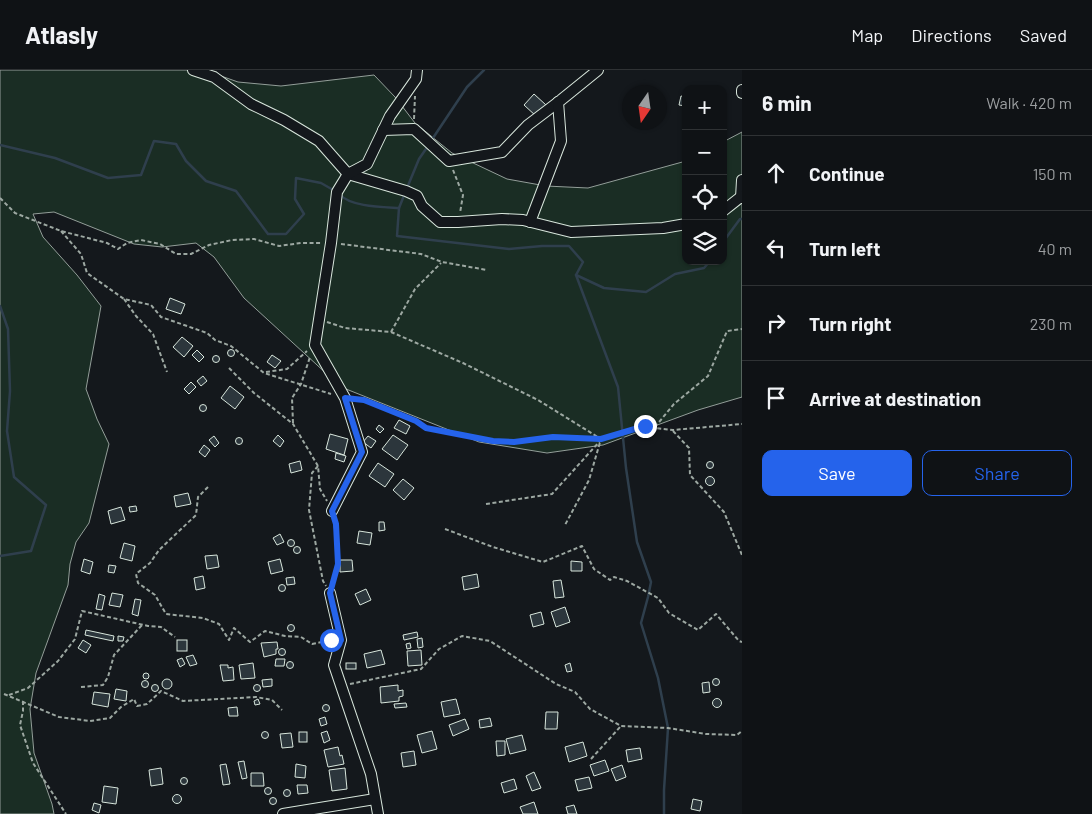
<!DOCTYPE html>
<meta charset="utf-8">
<style>
body{margin:0;font-family:Barlow,sans-serif;background:#1d2022;color:#f1f3f6}
.controls{position:absolute;right:15px;top:15px;display:grid;overflow:hidden;border-radius:10px;box-shadow:0 1px 4px #0004}
.controls button{width:45px;height:45px;display:grid;place-items:center;padding:0;border:0;border-bottom:1px solid #2f3234;background:#0f1215;color:#f1f3f6;font:25px sans-serif}
.compass{position:absolute;left:622px;top:15px;width:45px;height:45px;border-radius:50%;background:#0f1215;box-shadow:0 1px 4px #0004;rotate:193deg}
.stop{position:absolute;width:15px;height:15px;margin:-11px;border:4px solid #2563eb;border-radius:50%;background:#fff}
.stop.end{background:#2563eb;border-color:#fff;box-shadow:0 1px 5px #0008}
.list{margin:0;padding:0;list-style:none}
h2{display:flex;justify-content:space-between;align-items:center;height:65px;margin:0;padding:0 20px;font-size:21px}
h2 small{font-size:16px;font-weight:400;color:#9b9ea0}
.list li{display:grid;grid-template-columns:32px 1fr auto;gap:15px;align-items:center;box-sizing:border-box;height:75px;padding:0 20px;border-top:1px solid #2f3234}
.list b{display:block;font-size:19px;white-space:nowrap}
.list em{font-size:16px;font-style:normal;color:#9b9ea0}
.actions{display:flex;gap:10px;padding:15px 20px}
.actions a{flex:1;padding:11px 0;border:1px solid #2563eb;border-radius:10px;text-align:center;font-size:18px;color:#2563eb}
.actions .main{background:#2563eb;color:#fff}
.icon{flex:none;width:28px;height:28px;fill:none;stroke:currentColor;stroke-width:2;stroke-linecap:round;stroke-linejoin:round}
.map{position:relative;flex:none;width:742px;height:744px;overflow:hidden}
header{display:flex;align-items:center;gap:30px;box-sizing:border-box;height:70px;padding:0 25px;background:#0f1215;border-bottom:1px solid #2f3234}
header strong{font-size:24px}
nav{display:flex;gap:28px;margin-inline-start:auto;font-size:18px}
main{display:flex}
aside{flex:1;background:#0f1215}
.map>svg:first-child{display:block}
.green{fill:#1a2d24;stroke:#939e99}
.lines{fill:none;stroke-linecap:round;stroke-linejoin:round}
.stream{stroke:#2f3f4d;stroke-width:2.5}
.building{fill:#2c363c;stroke:#d8e6dc}
.minor-casing{stroke:#d8e6dc;stroke-width:12}
.path{stroke:#9da8a2;stroke-width:2;stroke-dasharray:4 2.5;stroke-linecap:butt}
.minor{stroke:#14181c;stroke-width:10}
.route{stroke:#2563eb;stroke-width:6}
</style>
<header>
<strong>Atlasly</strong>
<nav><a>Map</a><a>Directions</a><a>Saved</a></nav>
</header>
<main>
<div class="map">
<svg width="742" height="744" viewBox="0 0 742 744">
<rect width="100%" height="100%" fill="#14181c"/>
<!-- green -->
<path class="green" d="M0 0H204L238 12 281 16 374 5 395 27 415 53 452 83 507 109 546 116 588 118 686 91V191H723V72L742 62V327L698 340 603 375 547 383 479 372 341 317 244 228 214 187 196 173 162 177 134 174 54 142 33 144 43 167 77 205 101 236 86 319 97 349 109 374 89 453 76 472 70 494 68 515 36 603 30 639 34 683 52 734 54 744H0Z"/>
<g class="lines">
<!-- stream -->
<g class="stream">
<path d="M431 71 467 17 484 0"/>
<path d="M0 75 55 88 108 108 141 105 154 71 176 74 186 91 206 111 236 121 268 164H286L304 144 295 129 296 108 321 113 335 121"/>
<path d="M407 118 419 89 428 76"/>
<path d="M339 124C351 137 382 137 399 138L397 166 509 179 542 176H569L583 192 576 205 604 218 646 222 675 204 704 198 710 191"/>
<path d="M399 138 405 123"/>
<path d="M723 172 740 149H742"/>
<path d="M576 205 618 317 626 398 637 472 651 512 648 527 641 553 658 608 668 658 664 720V744"/>
<path d="M0 236 8 259 10 321 7 361 14 407 46 435 31 481 0 486"/>
</g>
</g>
<!-- building -->
<g class="building">
<path d="M534 24 546 35 536 46 524 35Z"/>
<path d="M681 26 686 27V36L679 35Z"/>
<path d="M170 228 185 234 181 244 166 239Z"/>
<path d="M182 267 193 276 184 287 173 277Z"/>
<circle cx="231" cy="283" r="3.5"/>
<path d="M197 280 204 287 199 292 192 285Z"/>
<path d="M272 285 281 291 275 298 267 292Z"/>
<circle cx="216" cy="289" r="3.5"/>
<path d="M203 306 207 311 201 316 197 311Z"/>
<path d="M191 312 196 317 189 324 184 319Z"/>
<path d="M230 316 244 327 235 339 221 328Z"/>
<circle cx="203" cy="338" r="3.5"/>
<path d="M399 350 410 356 406 364 394 358Z"/>
<path d="M379 355 384 359 380 363 376 359Z"/>
<path d="M330 364 348 369 344 385 326 379Z"/>
<path d="M278 365 284 371 280 377 273 371Z"/>
<path d="M393 365 408 375 397 390 382 379Z"/>
<path d="M214 366 219 373 215 377 209 370Z"/>
<path d="M368 366 376 371 371 378 363 372Z"/>
<circle cx="239" cy="371" r="3.5"/>
<path d="M204 375 210 380 205 387 199 382Z"/>
<path d="M336 383 346 386 344 392 335 389Z"/>
<path d="M300 391 302 400 291 403 289 394Z"/>
<circle cx="710" cy="395" r="3.5"/>
<path d="M378 393 394 404 385 417 369 406Z"/>
<circle cx="710" cy="411" r="4.5"/>
<path d="M403 409 414 418 404 430 393 420Z"/>
<path d="M188 423 191 434 176 437 174 426Z"/>
<path d="M136 436 137 441 130 442 129 437Z"/>
<path d="M121 437 125 450 111 454 108 441Z"/>
<path d="M379 452H384L385 460 379 461Z"/>
<path d="M359 461 372 463 370 475 357 473Z"/>
<path d="M280 464 284 472 277 475 273 468Z"/>
<circle cx="291" cy="473" r="3.5"/>
<path d="M124 473 135 476 132 491 120 488Z"/>
<circle cx="297" cy="480" r="3.5"/>
<path d="M217 485 219 497 207 499 205 486Z"/>
<path d="M84 489 93 492 90 504 81 501Z"/>
<path d="M280 489 283 501 271 504 268 492Z"/>
<path d="M340 490H352L353 501 340 502Z"/>
<path d="M571 491 582 492V501H571Z"/>
<path d="M109 495 116 496 114 503 108 502Z"/>
<path d="M477 504 479 517 464 520 462 507Z"/>
<path d="M203 506 205 518 196 520 194 508Z"/>
<path d="M294 507 295 514 287 515 286 508Z"/>
<path d="M561 510 564 527 555 528 553 511Z"/>
<circle cx="282" cy="518" r="3.5"/>
<path d="M366 519 371 530 360 535 355 524Z"/>
<path d="M112 523 123 525 120 537 109 535Z"/>
<path d="M99 524 105 526 102 540 96 539Z"/>
<path d="M135 529 141 530 138 546 132 544Z"/>
<path d="M565 537 570 552 556 557 551 542Z"/>
<path d="M541 542 544 554 533 557 530 545Z"/>
<circle cx="291" cy="558" r="3.5"/>
<path d="M86 560 114 566 113 571 85 565Z"/>
<path d="M417 562 418 567 404 570 403 565Z"/>
<path d="M118 566 124 567 123 571H118Z"/>
<path d="M422 568 423 577 418 578 417 569Z"/>
<path d="M83 570 91 575 86 583 78 578Z"/>
<rect x="177" y="570" width="10" height="11"/>
<path d="M277 572 278 579H276V584L264 587 261 573Z"/>
<path d="M410 573 411 578 407 579 406 574Z"/>
<circle cx="282" cy="582" r="3.5"/>
<path d="M381 580 385 594 367 598 364 584Z"/>
<path d="M421 580 422 595 408 596 407 581Z"/>
<path d="M193 585 197 594 190 596 186 587Z"/>
<path d="M182 588 185 594 180 597 177 590Z"/>
<path d="M276 589H285L284 596H275Z"/>
<circle cx="290" cy="595" r="3.5"/>
<path d="M253 593 255 608 241 609 239 595Z"/>
<rect x="346" y="593" width="10" height="6"/>
<path d="M570 593 572 601 567 602 565 595Z"/>
<path d="M220 595H228V598L233 597 234 610 223 611Z"/>
<circle cx="146" cy="606" r="3"/>
<circle cx="716" cy="612" r="3.5"/>
<path d="M272 609V616L263 617 262 610Z"/>
<circle cx="167" cy="614" r="5"/>
<circle cx="145" cy="614" r="3.5"/>
<path d="M709 612 710 622 703 623 702 613Z"/>
<circle cx="155" cy="618" r="3.5"/>
<circle cx="257" cy="618" r="3.5"/>
<path d="M398 615V621L403 620V626L399 627V631L381 633 380 617Z"/>
<path d="M116 619 127 621 126 631 114 629Z"/>
<path d="M94 622 110 624 108 637 92 634Z"/>
<circle cx="717" cy="633" r="4.5"/>
<path d="M258 629 260 634 255 635 254 631Z"/>
<path d="M456 629 460 644 444 647 441 632Z"/>
<path d="M406 633 407 637 395 638 394 634Z"/>
<circle cx="326" cy="638" r="3.5"/>
<path d="M237 637 238 646H229L228 638Z"/>
<path d="M546 642H558L557 659H545Z"/>
<path d="M325 647 327 654 321 656 319 649Z"/>
<path d="M490 648 492 656 480 658 479 650Z"/>
<path d="M465 649 469 659 453 666 449 655Z"/>
<path d="M327 661 330 670 324 673 321 663Z"/>
<path d="M432 661 437 679 422 683 417 665Z"/>
<circle cx="265" cy="665" r="3.5"/>
<rect x="299" y="662" width="8" height="10"/>
<path d="M291 663 293 677 282 678 280 664Z"/>
<path d="M522 665 526 680 510 684 506 669Z"/>
<path d="M496 671H505V685L497 686Z"/>
<path d="M583 672 587 686 569 692 565 677Z"/>
<path d="M338 677 340 686 342 685 344 694 328 697 324 680Z"/>
<path d="M640 678 642 689 628 692 626 680Z"/>
<path d="M414 681 416 695 403 697 401 683Z"/>
<path d="M605 690 609 701 594 706 590 695Z"/>
<path d="M244 691 247 708 242 709 238 692Z"/>
<path d="M226 694 230 714 223 715 220 695Z"/>
<path d="M296 694 306 696 305 708 295 707Z"/>
<path d="M622 695 626 707 616 711 611 699Z"/>
<path d="M161 698 163 714 151 716 149 700Z"/>
<path d="M345 698 347 719 332 721 329 700Z"/>
<path d="M534 702 541 718 532 721 526 706Z"/>
<path d="M251 703H263L264 716H251Z"/>
<path d="M589 707 592 718 578 721 575 710Z"/>
<circle cx="184" cy="711" r="3.5"/>
<path d="M514 709 517 719 504 723 501 713Z"/>
<path d="M297 715H307L308 723 298 724Z"/>
<path d="M104 716 118 718 116 734 102 732Z"/>
<circle cx="268" cy="721" r="3.5"/>
<circle cx="287" cy="723" r="3.5"/>
<circle cx="177" cy="729" r="4.5"/>
<circle cx="273" cy="731" r="3.5"/>
<path d="M693 729 702 731 700 741 691 739Z"/>
<path d="M534 732 538 744H523L520 737Z"/>
<path d="M94 733 101 735 99 743 92 740Z"/>
<path d="M574 735 577 744H568L566 737Z"/>
</g>
<g class="lines">
<!-- minor casing -->
<g class="minor-casing">
<g id="minor">
<path d="M193 0 214 7 251 34 284 50 319 71 348 104 406 121 417 126 422 136 440 152H458L502 149 523 150 571 162 663 158 686 154"/>
<path d="M742 20V23"/>
<path d="M383 60 414 59 449 91 502 82 528 55 561 30 598 0"/>
<path d="M741 128 742 110"/>
<path d="M723 141 742 126"/>
<path d="M530 152 561 71 558 32"/>
<path d="M332 441 362 382 345 328 315 275 331 173 337 122 348 104 367 94 390 46 416 9 417 0"/>
<path d="M330 523 341 570 334 595 371 704 378 744"/>
<path d="M283 744 375 729"/>
</g>
</g>
<!-- path -->
<g class="path">
<path d="M414 49 415 26"/>
<path d="M453 100 463 125 460 143"/>
<path d="M0 128 15 143 61 161 107 173 118 179 127 173 141 170 160 174 176 184H191L209 175 232 170 254 169 279 176 301 173H321"/>
<path d="M61 161 81 184 87 203 124 229 151 235 161 247 207 263 215 270 231 276 264 303 331 324"/>
<path d="M341 174 421 184 442 192 487 200"/>
<path d="M124 229 136 246 153 264 167 302"/>
<path d="M327 252 345 258 391 262 463 293 538 330 601 369 589 410 565 455"/>
<path d="M391 262 415 219 441 193"/>
<path d="M229 298 254 323 293 354 318 396 320 419 327 431"/>
<path d="M266 302 287 299 307 281"/>
<path d="M355 328 363 330 416 351 426 358 493 371 514 372 553 367 601 369 645 357 673 360 742 354"/>
<path d="M293 353 292 328 301 314 310 287"/>
<path d="M655 357 674 334 708 306 727 261 742 259"/>
<path d="M673 361 689 378 690 405 724 442 742 485"/>
<path d="M318 396 312 403 309 440 323 511 326 516"/>
<path d="M208 417 198 427 196 445 159 480 150 493 136 504 138 513 155 525 166 544 203 548 219 554 229 570 234 558 250 572 265 561 285 566 301 567 312 574 331 570"/>
<path d="M486 434 552 424 600 371"/>
<path d="M445 459 493 477 543 492 582 476 594 499 610 510 614 507 627 511 658 528 669 543 698 560 716 544 739 571 742 572"/>
<path d="M332 516 338 494 334 449"/>
<path d="M350 614 421 599 439 579 462 566 490 571 556 614 575 622 590 639 621 656 668 658 706 664 737 665 742 661"/>
<path d="M81 617 103 615 108 607 114 585 143 554"/>
<path d="M4 624 59 647 90 651 110 648 121 637 134 629 137 636 147 634 161 621 183 631 256 627 272 630 282 640"/>
<path d="M9 625 28 618 58 591 75 569 82 541 148 556 161 557 175 567"/>
<path d="M23 631V641L20 655 33 693 66 744"/>
<path d="M591 689 621 656"/>
</g>
<!-- minor -->
<use href="#minor" class="minor"/>
</g>
<g class="lines">
<!-- route -->
<path class="route" d="M331 570H341L330 523 338 494 336 454 332 441 362 382 345 328 364 330 416 351 426 358 493 371 514 372 553 367 601 369 645 356"/>
</g>
</svg>
<div class="controls">
<button>+</button>
<button>−</button>
<button><svg class="icon" aria-label="locate" viewBox="0 0 24 24"><circle cx="12" cy="12" r="6"/><path d="M12 2v4M12 18v4M2 12h4M18 12h4"/></svg></button>
<button><svg class="icon" aria-label="layers" viewBox="0 0 24 24"><path d="M12 4l9 5-9 5-9-5zM3 14l9 5 9-5"/></svg></button>
</div>
<svg class="compass" viewBox="-18 -18 36 36"><path d="M0-13l5 13h-10z" fill="#e53935"/><path d="M0 13l5-13h-10z" fill="#9b9ea0"/></svg>
<div class="stop" style="left:331px;top:570px"></div>
<div class="stop end" style="left:645px;top:356px"></div>
</div>
<aside>
<h2>6 min<small>Walk · 420 m</small></h2>
<ul class="list">
<li><svg class="icon" aria-label="ahead" viewBox="0 0 24 24"><path d="M12 20V5M6 11l6-6 6 6"/></svg><div><b>Continue</b></div><em>150 m</em></li>
<li><svg class="icon" aria-label="left" viewBox="0 0 24 24"><path d="M17 20v-9H6M10 6l-5 5 5 5"/></svg><div><b>Turn left</b></div><em>40 m</em></li>
<li><svg class="icon" aria-label="right" viewBox="0 0 24 24"><path d="M7 20v-9h11M14 6l5 5-5 5"/></svg><div><b>Turn right</b></div><em>230 m</em></li>
<li><svg class="icon" aria-label="arrive" viewBox="0 0 24 24"><path d="M6 21V4h12l-3 4 3 4H6"/></svg><div><b>Arrive at destination</b></div></li>
</ul>
<div class="actions"><a class="main">Save</a><a>Share</a></div>
</aside>
</main>
